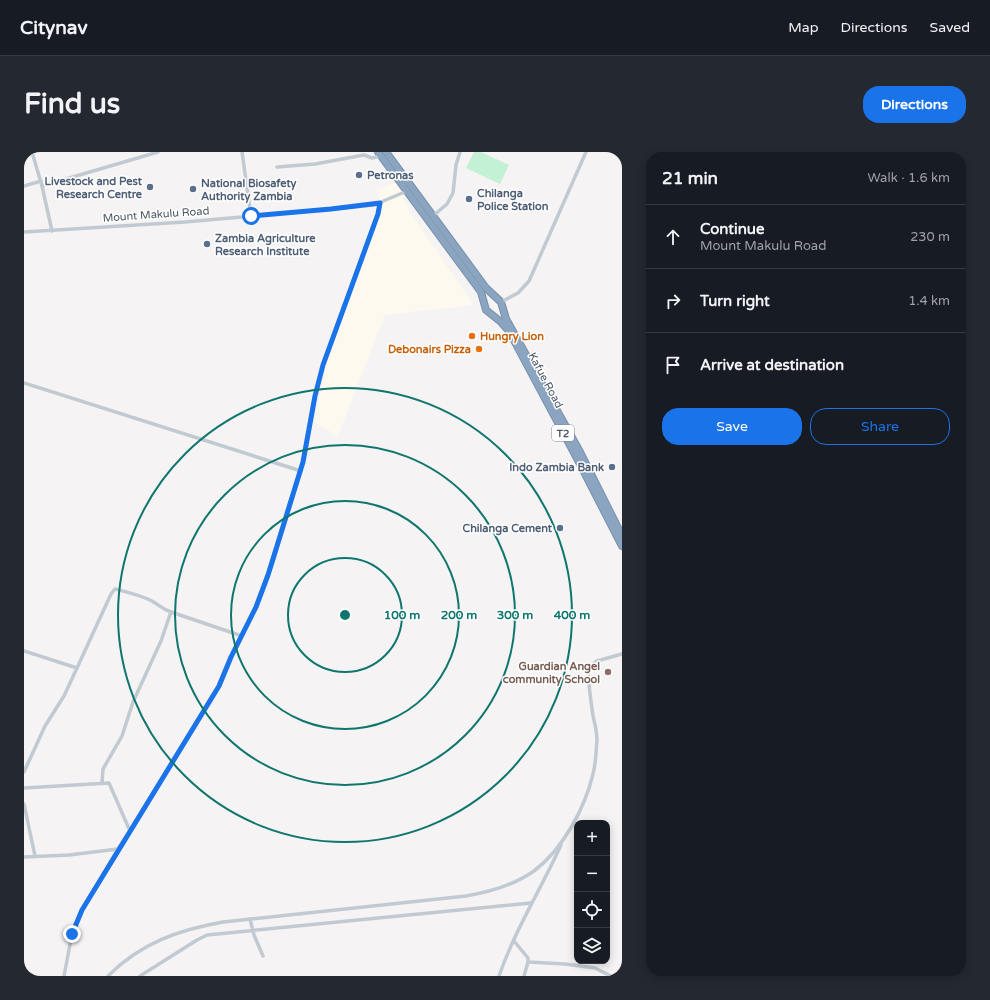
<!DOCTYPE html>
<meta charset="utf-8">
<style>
body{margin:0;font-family:"Varela Round",sans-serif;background:#242831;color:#f1f3f6}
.controls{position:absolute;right:12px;bottom:12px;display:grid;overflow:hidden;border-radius:8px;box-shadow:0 2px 10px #0003}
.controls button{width:36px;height:36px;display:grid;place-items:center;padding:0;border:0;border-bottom:1px solid #363941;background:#171b24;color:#f1f3f6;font:20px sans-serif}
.stop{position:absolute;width:12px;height:12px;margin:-9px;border:3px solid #1a73e8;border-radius:50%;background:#fff}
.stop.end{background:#1a73e8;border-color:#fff;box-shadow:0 1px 4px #0008}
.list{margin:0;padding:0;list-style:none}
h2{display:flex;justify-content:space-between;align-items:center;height:52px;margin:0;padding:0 16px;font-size:17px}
h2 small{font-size:13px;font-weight:400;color:#9ea1a6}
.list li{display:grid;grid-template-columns:26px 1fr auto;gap:12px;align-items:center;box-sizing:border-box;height:64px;padding:0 16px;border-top:1px solid #363941}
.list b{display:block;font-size:15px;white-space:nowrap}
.list p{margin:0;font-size:13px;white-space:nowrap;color:#9ea1a6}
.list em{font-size:13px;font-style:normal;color:#9ea1a6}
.actions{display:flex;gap:8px;padding:12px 16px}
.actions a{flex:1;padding:9px 0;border:1px solid #1a73e8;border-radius:16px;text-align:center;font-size:14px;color:#1a73e8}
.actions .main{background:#1a73e8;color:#fff}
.icon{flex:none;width:22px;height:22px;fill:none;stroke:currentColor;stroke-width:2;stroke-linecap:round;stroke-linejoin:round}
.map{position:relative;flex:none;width:598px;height:824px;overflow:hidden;border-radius:16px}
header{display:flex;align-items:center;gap:24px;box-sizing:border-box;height:56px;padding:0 20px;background:#171b24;border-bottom:1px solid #363941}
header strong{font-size:19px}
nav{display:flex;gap:22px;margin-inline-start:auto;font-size:14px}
.intro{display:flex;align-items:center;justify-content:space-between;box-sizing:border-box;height:96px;padding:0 24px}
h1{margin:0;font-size:28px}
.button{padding:10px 18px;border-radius:16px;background:#1a73e8;color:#fff;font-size:14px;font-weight:700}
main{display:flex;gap:24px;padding:0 24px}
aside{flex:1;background:#171b24;border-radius:16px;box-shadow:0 2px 10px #0003}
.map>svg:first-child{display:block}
.commercial{fill:#fdf9ef}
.green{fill:#c3f1d5}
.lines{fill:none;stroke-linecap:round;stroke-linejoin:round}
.highway-casing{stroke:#7690ad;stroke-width:8}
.street{stroke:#c1cad2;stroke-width:3.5}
.highway{stroke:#8ba5c1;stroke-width:6}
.route{stroke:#1a73e8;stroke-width:5}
.ring{fill:none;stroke:#0f766e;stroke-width:2}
.service-dot{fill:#5c6f8a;stroke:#fff;stroke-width:1.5}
.food-dot{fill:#e8710a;stroke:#fff;stroke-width:1.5}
.education-dot{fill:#8d6e63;stroke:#fff;stroke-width:1.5}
.labels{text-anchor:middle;stroke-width:3;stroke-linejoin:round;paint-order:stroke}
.shield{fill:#fff;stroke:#808990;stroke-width:1}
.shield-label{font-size:10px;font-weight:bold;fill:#4a5661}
.service-label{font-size:11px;font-weight:bold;fill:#4e5e75;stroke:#fff;text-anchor:start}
.street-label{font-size:11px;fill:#4a5661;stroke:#fff}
.food-label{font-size:11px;font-weight:bold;fill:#c56008;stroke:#fff;text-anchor:start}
.education-label{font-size:11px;font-weight:bold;fill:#785e54;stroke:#fff;text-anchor:end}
.centre{fill:#0f766e;stroke:#fff;stroke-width:2}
.ring-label{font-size:12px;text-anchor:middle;font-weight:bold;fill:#0f766e;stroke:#fff;stroke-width:3;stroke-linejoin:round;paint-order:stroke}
</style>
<header>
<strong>Citynav</strong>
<nav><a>Map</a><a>Directions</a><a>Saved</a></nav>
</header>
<div class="intro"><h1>Find us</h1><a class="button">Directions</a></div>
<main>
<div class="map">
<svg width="598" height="824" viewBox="0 0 598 824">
<rect width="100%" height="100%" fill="#f5f3f3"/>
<!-- commercial -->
<path class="commercial" d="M372 30 387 62 450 153 361 163 314 284 290 270 302 213 330 135 358 56 353 38Z"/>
<!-- green -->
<path class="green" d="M450 0H457L485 13 476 32 442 16Z"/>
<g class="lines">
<!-- highway casing -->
<g class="highway-casing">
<g id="highway">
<path d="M354 0 457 140 462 158 477 170 485 179 555 310 598 394"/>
<path d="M362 0 462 136 477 150 482 167 556 300 598 384"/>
</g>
</g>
<!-- street -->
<g class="street">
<path d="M8 0 18 34 28 79"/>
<path d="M218 0 227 64"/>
<path d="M253 15 291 12 340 3 348 6 357 4"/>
<path d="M0 34 17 29"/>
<path d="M18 34 134 0"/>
<path d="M409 64 423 52 429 41 432 13 436 0"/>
<path d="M0 80 161 70 307 57 350 53 383 39"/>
<path d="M477 150 494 141 505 129 562 0"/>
<path d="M0 231 277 319"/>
<path d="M0 499 53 516"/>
<path d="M0 620 21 574 40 544 53 516 87 442 91 437C103 440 116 443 128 449 135 453 138 457 147 460L218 484"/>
<path d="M78 631 79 617 98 584 109 550 137 489 147 460"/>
<path d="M0 636 85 631 106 679"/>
<path d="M0 652 11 704"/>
<path d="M0 705 45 703 94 697"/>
<path d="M226 767 230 783 239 804"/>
<path d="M490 789 504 806V810L541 812 571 816 587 824"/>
<path d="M40 824 48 782 56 762 94 697 116 664 195 534 207 505 232 455 249 410 279 310 291 244 299 213 353 63 356 51"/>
<path d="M84 824C117 791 154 778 199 770L442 744C466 740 490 733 510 719 539 697 561 656 569 622 572 611 572 599 573 588 573 580 571 572 569 564 567 548 564 532 564 516L573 509 598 502"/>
<path d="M116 824 173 788 183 783 507 751"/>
<path d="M475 824C491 778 517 737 537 693"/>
<path d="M500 824 504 810"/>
</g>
<!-- highway -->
<use href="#highway" class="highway"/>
</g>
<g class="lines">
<!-- route -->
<path class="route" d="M48 782 58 758 195 534 207 505 232 455 244 423 279 310 291 244 299 213 354 62 356 51 307 57 227 64"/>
</g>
<!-- distance rings -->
<g class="ring">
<circle cx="321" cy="463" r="57"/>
<circle cx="321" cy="463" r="114"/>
<circle cx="321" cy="463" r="170"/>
<circle cx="321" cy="463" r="227"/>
</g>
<!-- markers -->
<g class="service-dot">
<circle cx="335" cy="23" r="4"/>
<circle cx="126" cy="35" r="4"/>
<circle cx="169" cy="37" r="4"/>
<circle cx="445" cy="47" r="4"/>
<circle cx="183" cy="92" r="4"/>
<circle cx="588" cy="315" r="4"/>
<circle cx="536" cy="376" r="4"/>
</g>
<g class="food-dot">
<circle cx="448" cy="184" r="4"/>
<circle cx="455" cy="197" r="4"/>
</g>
<circle class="education-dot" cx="584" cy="520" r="4"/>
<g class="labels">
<!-- shield labels -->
<rect class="shield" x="528" y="273" width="22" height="16" rx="3"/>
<g class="shield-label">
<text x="539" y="285">T2</text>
</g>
<!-- service labels -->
<g class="service-label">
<text x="343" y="27">Petronas</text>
<text x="118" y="33" text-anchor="end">Livestock and Pest<tspan x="118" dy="13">Research Centre</tspan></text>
<text x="177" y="35">National Biosafety<tspan x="177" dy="13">Authority Zambia</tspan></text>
<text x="453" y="45">Chilanga<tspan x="453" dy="13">Police Station</tspan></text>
<text x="191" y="90">Zambia Agriculture<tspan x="191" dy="13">Research Institute</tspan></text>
<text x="580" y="319" text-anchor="end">Indo Zambia Bank</text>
<text x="528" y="380" text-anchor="end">Chilanga Cement</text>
</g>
<!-- street labels -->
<g class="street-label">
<text transform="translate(132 62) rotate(-4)" y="4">Mount Makulu Road</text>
<text transform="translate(522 228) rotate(62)" y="4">Kafue Road</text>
</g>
<!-- food labels -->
<g class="food-label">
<text x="456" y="188">Hungry Lion</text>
<text x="447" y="201" text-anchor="end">Debonairs Pizza</text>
</g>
<!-- education labels -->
<g class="education-label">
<text x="576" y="518">Guardian Angel<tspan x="576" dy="13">community School</tspan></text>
</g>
</g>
<circle cx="321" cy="463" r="6" class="centre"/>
<g class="ring-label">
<text x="378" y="467">100 m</text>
<text x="435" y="467">200 m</text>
<text x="491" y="467">300 m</text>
<text x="548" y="467">400 m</text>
</g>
</svg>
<div class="controls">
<button>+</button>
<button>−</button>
<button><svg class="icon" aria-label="locate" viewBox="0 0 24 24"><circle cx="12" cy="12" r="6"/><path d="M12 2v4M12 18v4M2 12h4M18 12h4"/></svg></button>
<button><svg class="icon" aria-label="layers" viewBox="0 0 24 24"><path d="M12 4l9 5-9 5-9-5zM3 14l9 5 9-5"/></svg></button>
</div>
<div class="stop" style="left:227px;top:64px"></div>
<div class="stop end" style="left:48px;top:782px"></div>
</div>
<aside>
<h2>21 min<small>Walk · 1.6 km</small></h2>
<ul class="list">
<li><svg class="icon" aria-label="ahead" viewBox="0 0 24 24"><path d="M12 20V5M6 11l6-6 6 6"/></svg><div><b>Continue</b><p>Mount Makulu Road</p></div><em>230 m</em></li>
<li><svg class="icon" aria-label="right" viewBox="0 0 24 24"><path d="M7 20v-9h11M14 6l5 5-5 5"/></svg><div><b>Turn right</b></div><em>1.4 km</em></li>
<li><svg class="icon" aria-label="arrive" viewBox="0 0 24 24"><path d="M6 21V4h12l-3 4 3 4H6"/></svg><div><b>Arrive at destination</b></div></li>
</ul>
<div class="actions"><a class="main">Save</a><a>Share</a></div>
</aside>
</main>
